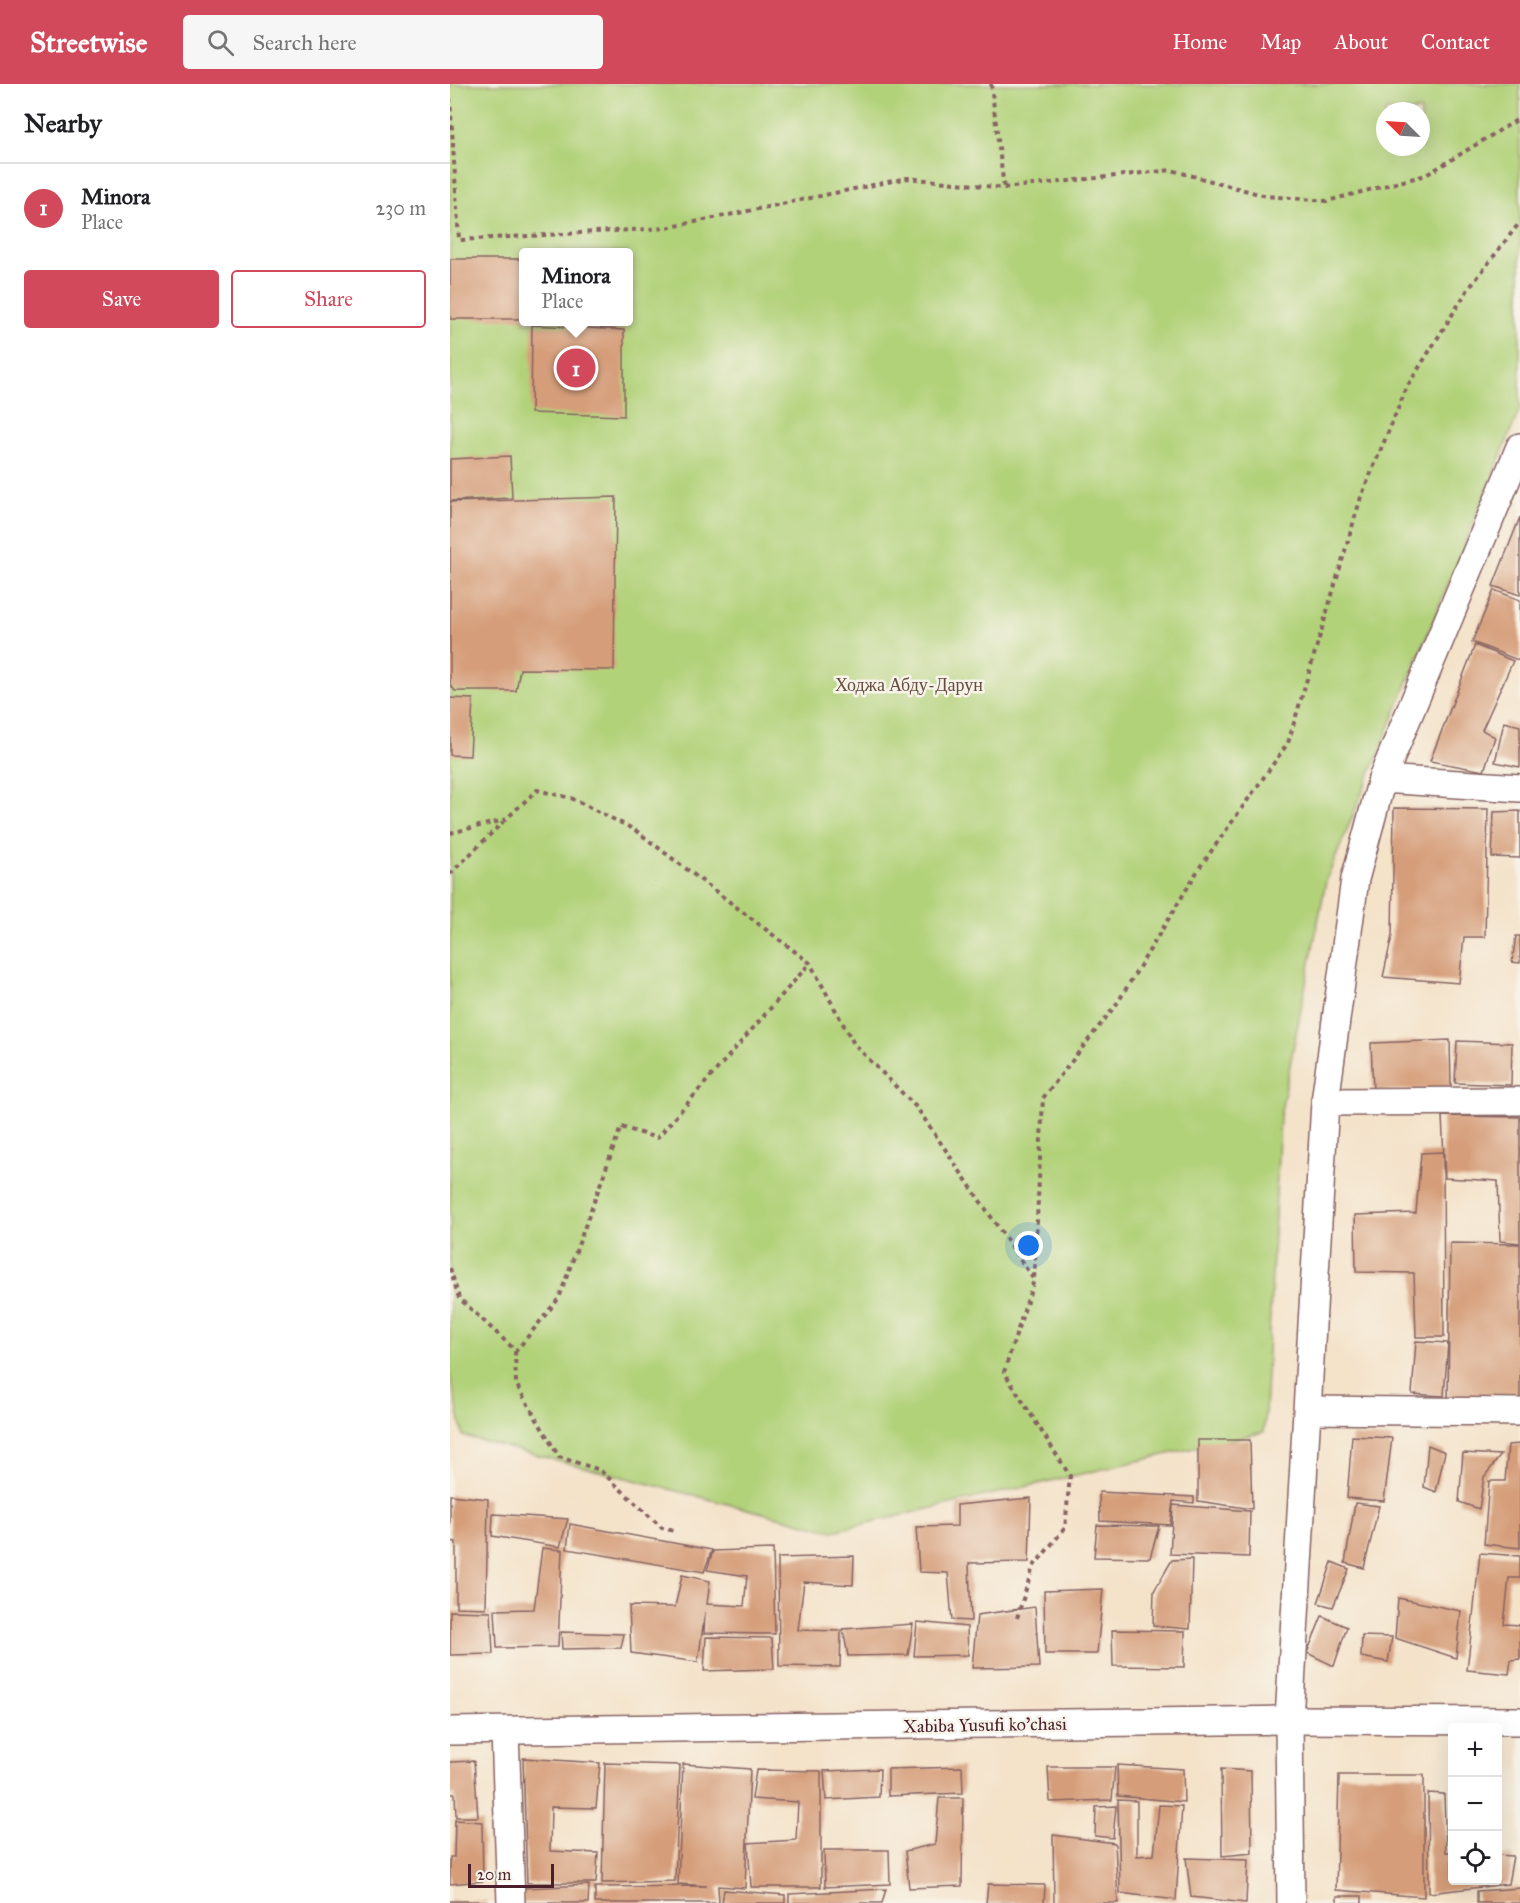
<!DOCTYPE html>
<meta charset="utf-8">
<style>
body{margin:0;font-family:"IM FELL Great Primer",serif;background:#f6f6f6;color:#202124}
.controls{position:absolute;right:18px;bottom:18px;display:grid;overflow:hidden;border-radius:6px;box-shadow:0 6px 24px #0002}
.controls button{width:54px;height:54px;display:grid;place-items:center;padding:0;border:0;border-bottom:2px solid #e0e0e0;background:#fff;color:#202124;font:30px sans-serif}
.compass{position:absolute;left:926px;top:18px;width:54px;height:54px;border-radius:50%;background:#fff;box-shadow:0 6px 24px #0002;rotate:294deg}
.scale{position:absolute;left:18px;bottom:15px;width:86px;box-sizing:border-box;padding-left:6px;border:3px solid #4a1f2b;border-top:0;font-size:16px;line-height:21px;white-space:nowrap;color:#4a1f2b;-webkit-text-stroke:4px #f7f3e8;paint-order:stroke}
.you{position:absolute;left:579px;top:1162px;width:21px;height:21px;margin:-15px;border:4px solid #fff;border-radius:50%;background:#1a73e8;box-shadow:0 0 0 9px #1a73e833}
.badge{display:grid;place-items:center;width:39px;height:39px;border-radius:50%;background:#d1495b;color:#fff;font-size:20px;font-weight:700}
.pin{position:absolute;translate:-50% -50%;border:3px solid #fff;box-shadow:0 2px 6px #0006}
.popup{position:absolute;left:69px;top:164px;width:114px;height:78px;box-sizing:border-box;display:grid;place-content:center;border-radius:6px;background:#fff;filter:drop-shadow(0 2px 4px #0005);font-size:20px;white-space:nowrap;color:#757577}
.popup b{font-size:22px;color:#202124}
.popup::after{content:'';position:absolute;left:50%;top:100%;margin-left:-12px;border:12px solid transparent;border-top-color:#fff}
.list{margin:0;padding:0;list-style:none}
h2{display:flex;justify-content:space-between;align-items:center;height:78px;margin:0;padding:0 24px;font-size:26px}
h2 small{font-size:20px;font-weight:400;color:#757577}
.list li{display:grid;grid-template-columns:39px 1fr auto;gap:18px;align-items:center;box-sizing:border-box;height:90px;padding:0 24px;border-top:2px solid #e0e0e0}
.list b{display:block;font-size:22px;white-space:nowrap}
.list p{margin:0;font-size:20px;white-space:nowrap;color:#757577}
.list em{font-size:20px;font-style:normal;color:#757577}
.actions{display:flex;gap:12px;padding:18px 24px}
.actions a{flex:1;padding:14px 0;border:2px solid #d1495b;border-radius:6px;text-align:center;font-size:21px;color:#d1495b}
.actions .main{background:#d1495b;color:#fff}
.icon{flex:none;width:33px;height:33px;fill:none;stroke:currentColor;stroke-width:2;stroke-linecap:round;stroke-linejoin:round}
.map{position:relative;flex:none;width:1070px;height:1819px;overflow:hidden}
header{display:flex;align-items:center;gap:36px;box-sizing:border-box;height:84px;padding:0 30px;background:#d1495b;color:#fff}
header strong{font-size:28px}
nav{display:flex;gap:33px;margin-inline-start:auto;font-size:21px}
.search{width:420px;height:54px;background:#f6f6f6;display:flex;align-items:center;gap:15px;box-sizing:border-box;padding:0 21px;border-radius:6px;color:#757577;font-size:22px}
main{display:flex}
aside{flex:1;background:#fff}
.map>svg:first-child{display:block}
.green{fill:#b2d27a;stroke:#7e7852;stroke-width:1.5;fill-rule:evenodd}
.building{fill:#d59d79}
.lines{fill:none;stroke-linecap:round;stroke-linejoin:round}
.street-casing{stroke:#866362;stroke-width:30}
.path{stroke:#866362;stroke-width:4;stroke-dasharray:4.5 4.5;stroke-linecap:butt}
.street{stroke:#fff;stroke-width:27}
.labels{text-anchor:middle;stroke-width:5;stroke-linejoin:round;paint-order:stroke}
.park-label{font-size:18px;fill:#644c3f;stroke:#f7f3e8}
.street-label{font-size:18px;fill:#4a1f2b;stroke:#f7f3e8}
</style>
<header>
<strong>Streetwise</strong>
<div class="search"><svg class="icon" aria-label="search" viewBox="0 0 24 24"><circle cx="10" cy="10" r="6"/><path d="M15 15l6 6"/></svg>Search here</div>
<nav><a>Home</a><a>Map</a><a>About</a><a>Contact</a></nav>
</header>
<main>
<aside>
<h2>Nearby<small></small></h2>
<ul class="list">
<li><span class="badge">1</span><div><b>Minora</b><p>Place</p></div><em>230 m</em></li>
</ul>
<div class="actions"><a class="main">Save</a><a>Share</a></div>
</aside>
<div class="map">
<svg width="1070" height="1819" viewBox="0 0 1070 1819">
<rect width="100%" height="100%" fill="#f7f3e8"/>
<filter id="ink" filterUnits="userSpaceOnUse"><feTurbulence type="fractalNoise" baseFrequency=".0167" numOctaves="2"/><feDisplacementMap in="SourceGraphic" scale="12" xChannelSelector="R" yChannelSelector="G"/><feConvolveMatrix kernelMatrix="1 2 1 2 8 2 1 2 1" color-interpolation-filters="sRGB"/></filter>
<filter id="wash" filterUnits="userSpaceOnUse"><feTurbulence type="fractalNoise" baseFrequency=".008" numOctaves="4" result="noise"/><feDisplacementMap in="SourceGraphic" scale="24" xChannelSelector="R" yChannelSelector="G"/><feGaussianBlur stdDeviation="1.35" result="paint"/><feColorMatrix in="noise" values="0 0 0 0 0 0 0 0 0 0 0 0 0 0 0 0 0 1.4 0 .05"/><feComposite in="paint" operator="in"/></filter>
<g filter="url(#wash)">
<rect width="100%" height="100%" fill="#f4e2c9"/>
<!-- green -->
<path class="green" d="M0 0H1070V325L876 797 830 1032 814 1348 383 1447 13 1352 0 1291ZM935 27H971V63H935ZM74 168H178V238H74Z"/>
<g id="blocks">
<!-- building -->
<g class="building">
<rect x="0" y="175" width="74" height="60"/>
<path d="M82 241 174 246V332L81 329Z"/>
<path d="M60 372 62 414 0 417V375Z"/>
<path d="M166 413 164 586 70 585 66 607H5L0 600V418Z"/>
<path d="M1070 433V511L1043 502Z"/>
<path d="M1044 506 1070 516V577L1022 558Z"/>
<path d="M1025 561 1063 577 1032 646 1045 653 1034 687 980 677Z"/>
<path d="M0 614 23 615 20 672 0 671Z"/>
<path d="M1054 638 1070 642V683L1045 678Z"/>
<path d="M944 724 1038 725 1035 853H1014L1009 899 933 893 942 852Z"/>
<path d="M1070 727V774L1042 773 1044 728Z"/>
<path d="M1066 852H1070V879L1062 878Z"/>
<path d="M1000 956 1001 1004 923 1007 921 959Z"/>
<path d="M1007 957 1062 959 1061 1001 1005 999Z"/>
<path d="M992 1032 1070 1033V1159L1050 1157 1048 1097 995 1094Z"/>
<path d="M993 1068 994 1253H966L964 1189 906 1188 905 1131 966 1129 971 1069Z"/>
<path d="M1000 1159 1070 1160V1318H998Z"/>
<path d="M966 1257 998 1259 994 1312 962 1310Z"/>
<path d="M902 1352 942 1354 934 1417 897 1414Z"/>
<path d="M748 1356H800L802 1425 748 1417Z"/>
<path d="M1070 1360V1464L1034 1460 1039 1397H1055L1058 1361Z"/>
<path d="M978 1361 995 1368 986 1408 974 1403Z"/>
<path d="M1013 1369 1051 1371 1034 1393 1029 1425 1009 1418Z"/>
<path d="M649 1408 744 1413V1419L723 1417 720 1441 650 1437Z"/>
<path d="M0 1411 38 1415 36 1524 6 1523V1458L0 1457Z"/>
<path d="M581 1414 579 1478 519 1479 521 1537 502 1536 498 1489 469 1488 466 1443 507 1442V1421Z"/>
<path d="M905 1419 929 1422 914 1484 895 1479Z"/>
<path d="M723 1421 800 1427 799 1473 720 1470Z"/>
<path d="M43 1430 118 1435 110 1463 42 1452Z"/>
<path d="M120 1440 262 1466 254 1488 117 1465Z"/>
<path d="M647 1441 709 1442 700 1474 644 1473Z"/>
<path d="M92 1464 112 1466 108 1563 47 1564 45 1526 84 1525Z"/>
<path d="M323 1465 325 1550 254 1549 255 1528 248 1578 181 1569 179 1522 225 1523 232 1491 260 1497 257 1520 294 1522 297 1492 257 1486 263 1467Z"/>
<path d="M1030 1469 1070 1472V1494H1059L1054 1540 1070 1541V1575L1061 1576 1059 1590 1017 1586Z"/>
<path d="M404 1472 403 1501 354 1498 348 1546 391 1547 390 1583 329 1582 328 1474Z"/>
<path d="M742 1475 740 1545 703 1542 704 1507 722 1476Z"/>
<path d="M882 1478 899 1485 883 1523 868 1519Z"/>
<path d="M653 1505 647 1570H595L594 1507Z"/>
<path d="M948 1514 1011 1527 1006 1574 945 1554Z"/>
<path d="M585 1523 589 1583 522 1584 527 1531Z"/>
<path d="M0 1527 41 1528 43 1570 0 1571Z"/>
<path d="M872 1532 897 1543 884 1582 857 1569Z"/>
<path d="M467 1538 517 1543 518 1571 464 1572Z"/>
<path d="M463 1540 458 1571 398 1572 393 1545Z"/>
<path d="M662 1546 735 1547 734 1583 663 1582Z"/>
<path d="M111 1548 174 1550 171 1564 112 1565Z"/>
<path d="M912 1552 942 1553 938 1578 911 1573Z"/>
<path d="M256 1553 322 1554 324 1585 254 1587Z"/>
<path d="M73 1674 150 1679 146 1724 101 1723 100 1767 148 1769 146 1799H77Z"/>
<path d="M24 1677 28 1733H6L5 1710H0V1678Z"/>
<path d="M155 1679 230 1681 225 1797 152 1799Z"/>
<path d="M233 1680 300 1685 295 1804 268 1802 269 1819H145V1803L256 1802 228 1800Z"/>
<path d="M667 1681 733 1685 734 1718 668 1712Z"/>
<path d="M512 1683 513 1709 438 1712V1685Z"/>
<path d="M598 1683H665L662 1716 600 1718Z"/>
<path d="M430 1685 429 1713 376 1716 374 1687Z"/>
<path d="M771 1685 801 1687 802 1769 772 1772Z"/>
<path d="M306 1686 371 1687V1803H301L298 1759 346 1756 348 1718 302 1715Z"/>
<path d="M889 1691H974V1813L886 1806Z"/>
<path d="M978 1709 994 1710 996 1768H1002V1796H1048V1771L1063 1772 1058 1800 979 1809Z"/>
<path d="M489 1714H513L512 1802 459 1804 455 1767 485 1760Z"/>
<path d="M668 1716 687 1717V1772L704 1771 709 1721 732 1722 726 1816 670 1809Z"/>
<path d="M666 1722 663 1754 645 1752 646 1723Z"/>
<path d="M5 1736 32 1738 33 1797 0 1800V1773H4Z"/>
<path d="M603 1751 665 1759 668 1819H604Z"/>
<path d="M374 1766H439L440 1800 375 1803Z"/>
<path d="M736 1774 798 1776 796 1819 741 1813Z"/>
<path d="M538 1800 595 1801 594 1819H536Z"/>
<path d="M139 1801 138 1819H73V1804Z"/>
<path d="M1070 1804V1819H1027V1807Z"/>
<path d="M436 1805 432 1819H339V1810Z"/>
<path d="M274 1806 335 1811V1819H272Z"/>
<rect x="887" y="1812" width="25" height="7"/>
<path d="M0 1817H38L37 1819H0Z"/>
</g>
</g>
</g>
<g filter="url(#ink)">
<use href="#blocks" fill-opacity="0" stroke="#866362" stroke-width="1.5"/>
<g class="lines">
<!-- street casing -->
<g class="street-casing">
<g id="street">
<path d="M932 695 1070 704"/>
<path d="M875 1018 1070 1017"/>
<path d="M858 1326 1070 1328"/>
<path d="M0 1647 839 1636 1070 1637"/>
<path d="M55 1647 61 1819"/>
<path d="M841 1819 839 1636 875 1018 905 795 932 695 1070 363"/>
</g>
</g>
<!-- path -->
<g class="path">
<path d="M541 0 554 104"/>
<path d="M0 14 9 156 216 144 457 94 554 104 721 86 816 112 877 117 976 91 1070 34"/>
<path d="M0 749 55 736 87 706 121 714 185 746 360 879 404 960 467 1024 584 1196 593 1014 668 918 750 783 838 659 911 413 957 303 1017 207 1070 138"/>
<path d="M0 790 53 738"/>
<path d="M0 1184 9 1214 66 1267 109 1214 171 1043 207 1054 360 879"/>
<path d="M65 1267 66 1300 109 1373 150 1386 212 1444 224 1447"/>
<path d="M567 1534 583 1483 615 1444 620 1392 554 1288 584 1196"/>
</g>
<!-- street -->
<use href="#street" class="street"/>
</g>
</g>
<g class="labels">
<!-- park labels -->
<g class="park-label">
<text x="459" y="607">Ходжа Абду-Дарун</text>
</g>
<!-- street labels -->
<g class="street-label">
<text transform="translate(535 1641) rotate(-1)" y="6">Xabiba Yusufi ko'chasi</text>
</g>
</g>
</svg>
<div class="controls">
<button>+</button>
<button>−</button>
<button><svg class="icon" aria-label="locate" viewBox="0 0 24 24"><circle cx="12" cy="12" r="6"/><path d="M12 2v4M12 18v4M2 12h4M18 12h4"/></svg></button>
</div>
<svg class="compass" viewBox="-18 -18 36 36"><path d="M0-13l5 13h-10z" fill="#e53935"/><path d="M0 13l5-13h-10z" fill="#757577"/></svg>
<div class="scale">20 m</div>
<div class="you"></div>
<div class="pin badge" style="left:126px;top:284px">1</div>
<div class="popup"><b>Minora</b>Place</div>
</div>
</main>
